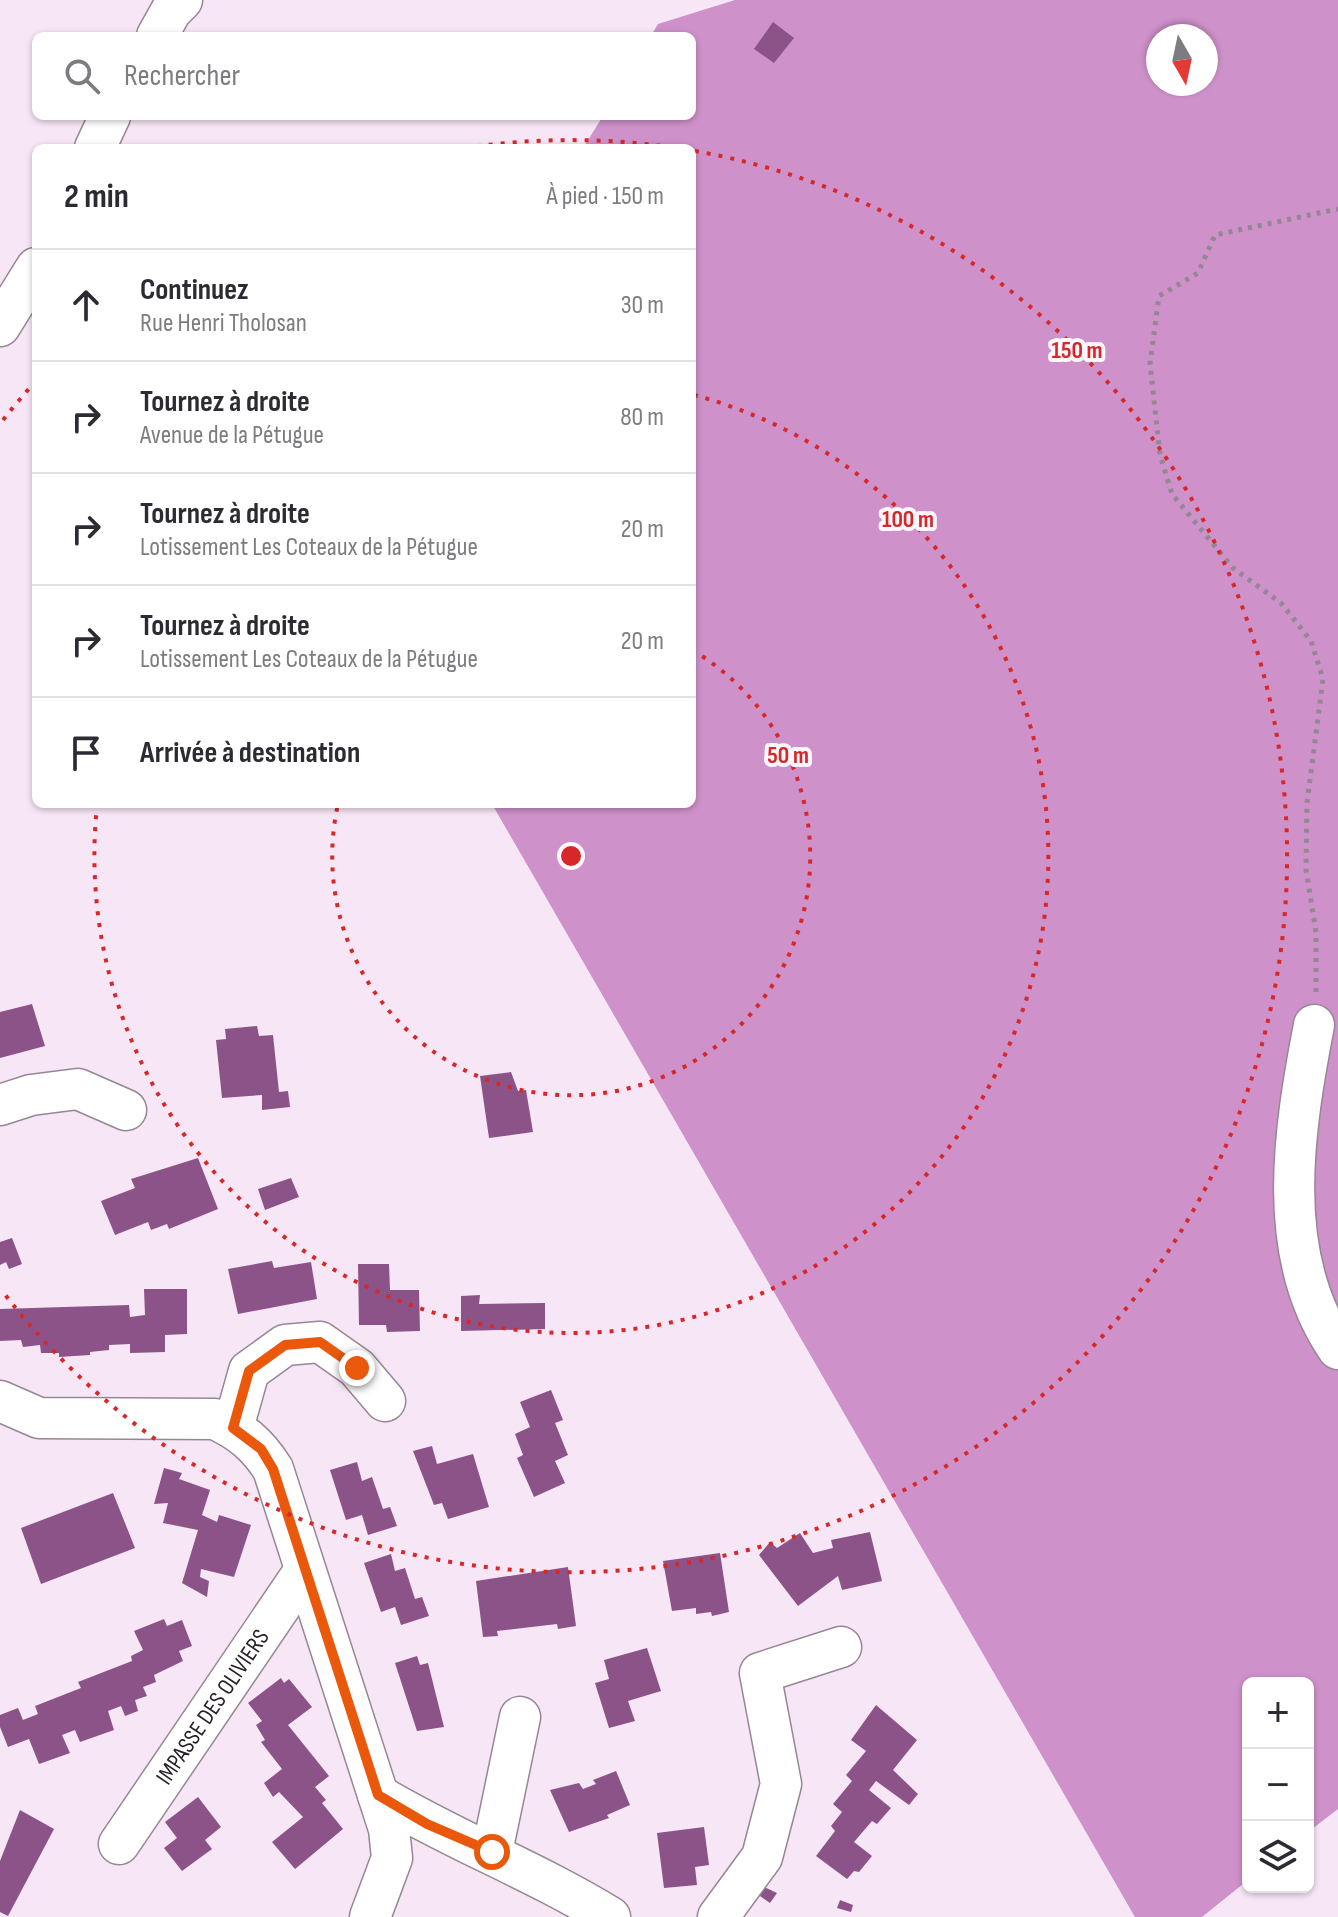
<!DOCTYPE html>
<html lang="fr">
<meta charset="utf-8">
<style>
body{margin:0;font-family:"Sofia Sans Condensed",sans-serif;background:#f7f7f7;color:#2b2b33}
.controls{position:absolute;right:24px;bottom:24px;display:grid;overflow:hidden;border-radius:12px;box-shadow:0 2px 6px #0004}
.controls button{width:72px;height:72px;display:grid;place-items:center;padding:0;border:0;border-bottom:2px solid #e1e1e2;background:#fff;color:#2b2b33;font:40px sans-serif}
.compass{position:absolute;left:1146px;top:24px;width:72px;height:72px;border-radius:50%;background:#fff;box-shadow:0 2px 6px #0004;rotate:171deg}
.stop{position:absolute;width:24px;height:24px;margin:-18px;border:6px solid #ea580c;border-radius:50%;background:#fff}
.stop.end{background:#ea580c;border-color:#fff;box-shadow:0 2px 8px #0008}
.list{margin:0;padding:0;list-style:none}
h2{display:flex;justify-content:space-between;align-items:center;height:104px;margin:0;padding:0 32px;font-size:34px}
h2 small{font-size:26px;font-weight:400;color:#7c7c81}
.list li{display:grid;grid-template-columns:52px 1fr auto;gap:24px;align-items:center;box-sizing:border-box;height:112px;padding:0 32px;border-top:2px solid #e1e1e2}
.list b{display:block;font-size:30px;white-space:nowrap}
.list p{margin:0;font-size:26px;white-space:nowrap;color:#7c7c81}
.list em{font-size:26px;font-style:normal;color:#7c7c81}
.icon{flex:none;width:44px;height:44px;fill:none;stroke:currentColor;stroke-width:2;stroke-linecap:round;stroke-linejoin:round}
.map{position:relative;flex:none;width:1338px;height:1917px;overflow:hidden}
.search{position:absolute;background:#fff;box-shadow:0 2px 6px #0004;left:32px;top:32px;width:664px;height:88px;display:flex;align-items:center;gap:20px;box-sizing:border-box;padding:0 28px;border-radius:12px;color:#7c7c81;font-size:30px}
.panel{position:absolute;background:#fff;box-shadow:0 2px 6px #0004;left:32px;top:144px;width:664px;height:664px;border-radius:12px}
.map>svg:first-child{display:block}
.forest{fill:#ce91c9;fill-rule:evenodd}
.building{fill:#8c5388}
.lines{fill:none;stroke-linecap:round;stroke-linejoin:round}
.minor-casing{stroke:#968795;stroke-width:43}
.path{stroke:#938792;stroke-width:5;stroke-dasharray:4 6;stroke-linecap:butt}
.minor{stroke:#fff;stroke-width:40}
.route{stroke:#ea580c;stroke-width:10}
.ring{fill:none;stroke:#d62828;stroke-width:4;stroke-dasharray:4 8}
.labels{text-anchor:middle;stroke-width:8;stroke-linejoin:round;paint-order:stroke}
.street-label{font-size:24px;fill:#282228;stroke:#fef7fd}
.centre{fill:#d62828;stroke:#fef7fd;stroke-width:4}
.ring-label{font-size:24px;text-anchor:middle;font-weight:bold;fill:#d62828;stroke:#fef7fd;stroke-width:8;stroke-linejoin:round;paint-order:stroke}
</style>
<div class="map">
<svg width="1338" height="1917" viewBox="0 0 1338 1917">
<rect width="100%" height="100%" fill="#f7e6f5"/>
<!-- forest -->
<path class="forest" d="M735 0H1338V1809L1308 1832V1683H1248V1880L1202 1917H1135L492 804H692V148H583L603 116H692V36H651L658 24ZM1158 36H1206V84H1158Z"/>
<!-- building -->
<g class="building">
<path d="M773 22 794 38 774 63 754 49Z"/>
<path d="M32 1004 45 1046 0 1058V1012Z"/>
<path d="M257 1026 259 1036 273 1035 279 1092 288 1091 290 1107 262 1110V1095L222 1098 216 1040 226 1039 225 1029Z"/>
<path d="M511 1072 518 1091 526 1090 533 1132 489 1138 480 1076Z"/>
<path d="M198 1158 218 1209 169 1229 167 1224 151 1230 148 1222 115 1235 101 1201 135 1188 131 1179Z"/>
<path d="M291 1178 299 1197 265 1210 258 1189Z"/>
<path d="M12 1238 22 1264 9 1269 6 1262 0 1265V1242Z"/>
<path d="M272 1261 274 1268 311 1262 317 1299 238 1314 228 1269Z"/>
<path d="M358 1264H389L390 1290H419L420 1331 387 1332 386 1325H359Z"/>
<path d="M144 1289H187V1334L165 1335V1352L130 1353V1344L109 1345V1350L90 1352V1355L59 1357V1353H41L40 1345 23 1347 21 1340 0 1341V1309L129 1305 130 1317 145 1315Z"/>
<path d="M480 1295 479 1304 545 1303V1329L461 1331V1296Z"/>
<path d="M551 1390 563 1420 555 1423 568 1455 555 1461 565 1483 534 1497 517 1458 523 1455 515 1434 530 1427 520 1402Z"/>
<path d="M432 1446 437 1464 473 1454 489 1507 448 1519 442 1503 434 1505 413 1451Z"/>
<path d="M357 1462 362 1481 372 1477 383 1509 390 1507 397 1526 368 1535 362 1515 346 1520 330 1470Z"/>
<path d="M164 1468 182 1473 179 1479 210 1490 202 1515 217 1522 219 1515 251 1525 234 1577 201 1569 200 1577 209 1581 207 1597 182 1583 198 1530 163 1523 168 1503 154 1504Z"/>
<path d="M113 1493 135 1548 41 1584 21 1528Z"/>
<path d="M870 1532 882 1581 842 1590 838 1576 798 1606 759 1555 770 1542 777 1548 800 1533 813 1553 833 1548 831 1540Z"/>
<path d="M720 1553 729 1612 712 1616 711 1612 696 1614V1608L672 1611 663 1561Z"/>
<path d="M391 1554 395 1571 405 1568 415 1599 422 1597 429 1616 401 1625 395 1607 381 1612 364 1563Z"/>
<path d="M568 1567 576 1626 558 1629 557 1624 497 1631 498 1636 483 1637 476 1581Z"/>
<path d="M164 1619 167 1626 182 1620 192 1646 179 1651 183 1661 154 1675 156 1682 143 1687 147 1696 135 1700 138 1711 125 1716 121 1706 108 1711 114 1730 80 1742 75 1730 62 1735 70 1753 39 1764 29 1739 8 1747 0 1727V1715L18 1708 23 1720 38 1714 35 1706 81 1688 78 1682 132 1661 131 1656 143 1650 134 1631Z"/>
<path d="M647 1648 661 1691 628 1701 635 1721 609 1728 595 1683 609 1679 604 1660Z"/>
<path d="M417 1656 420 1665 428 1663 444 1727 417 1731 395 1663Z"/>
<path d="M281 1678 284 1683 289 1679 312 1707 288 1725 329 1776 315 1787 326 1800 322 1803 343 1829 295 1869 272 1842 303 1817 279 1792 273 1797 264 1783 282 1769 261 1742 265 1740 256 1725 262 1721 248 1703Z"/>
<path d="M876 1705 917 1740 893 1770 918 1794 909 1805 876 1781 869 1790 891 1808 877 1824 872 1821 854 1842 872 1856 859 1872 854 1871 847 1879 816 1856 835 1831 831 1826 842 1812 833 1804 852 1781 846 1775 866 1751 851 1740Z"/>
<path d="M616 1771 630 1805 607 1815 609 1818 569 1832 550 1790 579 1783 583 1789 596 1784 593 1780Z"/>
<path d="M198 1797 221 1827 205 1840 212 1849 182 1871 164 1848 177 1838 165 1822Z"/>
<path d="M20 1810 54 1829 8 1916 0 1912V1861Z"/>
<path d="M704 1827 709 1865 695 1867 697 1885 664 1888 657 1833Z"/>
<path d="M762 1886 777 1893 770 1903 757 1894Z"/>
<path d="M840 1900 853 1905 851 1912 837 1908Z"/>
</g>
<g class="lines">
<!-- minor casing -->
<g class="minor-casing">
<g id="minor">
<path d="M157 36 171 11 182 0"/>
<path d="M95 148 110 116"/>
<path d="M0 326 36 268"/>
<path d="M1314 1025C1294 1129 1273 1255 1338 1349"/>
<path d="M0 1105 31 1095 78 1089 126 1110"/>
<path d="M0 1401 39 1418 215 1419C242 1432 257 1444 273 1469L389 1829 392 1858 370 1917"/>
<path d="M233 1428 249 1371 285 1345 320 1342 357 1368 385 1401"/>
<path d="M378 1795C453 1840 535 1871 610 1917"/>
<path id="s1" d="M119 1844 305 1570"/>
<path d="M492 1852 520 1717"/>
<path d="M718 1917 762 1857 781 1784 760 1673 841 1647"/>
</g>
</g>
<!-- path -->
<path class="path" d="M1316 992V932L1306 870 1307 803 1323 679 1311 641 1281 603 1233 568 1172 494 1160 455 1150 364 1159 296 1198 273 1215 235 1338 209"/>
<!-- minor -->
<use href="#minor" class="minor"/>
</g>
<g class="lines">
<!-- route -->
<path class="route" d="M357 1368 320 1342 285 1345 249 1371 233 1428 261 1449 273 1469 378 1795 427 1824 492 1852"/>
</g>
<!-- distance rings -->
<g class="ring">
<path d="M692 650A239 239 0 1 1 338 804"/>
<path d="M694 395A477 477 0 1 1 97 806"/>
<path d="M3 420A716 716 0 0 1 35 382M465 148A716 716 0 0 1 677 148M695 151A716 716 0 1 1 3 1292"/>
</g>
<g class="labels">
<!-- street labels -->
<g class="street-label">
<text dy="8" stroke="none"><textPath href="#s1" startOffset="166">IMPASSE DES OLIVIERS</textPath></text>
</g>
</g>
<circle cx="571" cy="856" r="12" class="centre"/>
<g class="ring-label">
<text x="1077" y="358">150 m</text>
<text x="908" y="527">100 m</text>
<text x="788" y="763">50 m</text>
</g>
</svg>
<div class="controls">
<button>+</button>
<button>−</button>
<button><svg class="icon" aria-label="layers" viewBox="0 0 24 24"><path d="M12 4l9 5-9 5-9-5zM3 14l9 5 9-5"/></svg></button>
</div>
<svg class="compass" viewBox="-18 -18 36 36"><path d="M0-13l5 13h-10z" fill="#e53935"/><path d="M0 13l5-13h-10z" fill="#7c7c81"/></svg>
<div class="stop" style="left:492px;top:1852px"></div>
<div class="stop end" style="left:357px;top:1368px"></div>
<div class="search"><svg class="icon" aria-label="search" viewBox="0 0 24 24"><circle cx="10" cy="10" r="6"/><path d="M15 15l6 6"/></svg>Rechercher</div>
<section class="panel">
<h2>2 min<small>À pied · 150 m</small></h2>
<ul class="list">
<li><svg class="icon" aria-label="ahead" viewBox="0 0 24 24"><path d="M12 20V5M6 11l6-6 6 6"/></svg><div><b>Continuez</b><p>Rue Henri Tholosan</p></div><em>30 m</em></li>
<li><svg class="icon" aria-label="right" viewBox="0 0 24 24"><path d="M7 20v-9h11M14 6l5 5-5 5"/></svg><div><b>Tournez à droite</b><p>Avenue de la Pétugue</p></div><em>80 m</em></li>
<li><svg class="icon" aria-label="right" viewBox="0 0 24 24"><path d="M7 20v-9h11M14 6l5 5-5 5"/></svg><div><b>Tournez à droite</b><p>Lotissement Les Coteaux de la Pétugue</p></div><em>20 m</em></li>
<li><svg class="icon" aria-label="right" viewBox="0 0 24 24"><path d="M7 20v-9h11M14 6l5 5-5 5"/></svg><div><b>Tournez à droite</b><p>Lotissement Les Coteaux de la Pétugue</p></div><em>20 m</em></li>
<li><svg class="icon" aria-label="arrive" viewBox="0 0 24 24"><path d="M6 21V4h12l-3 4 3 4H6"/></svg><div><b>Arrivée à destination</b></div></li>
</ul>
</section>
</div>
